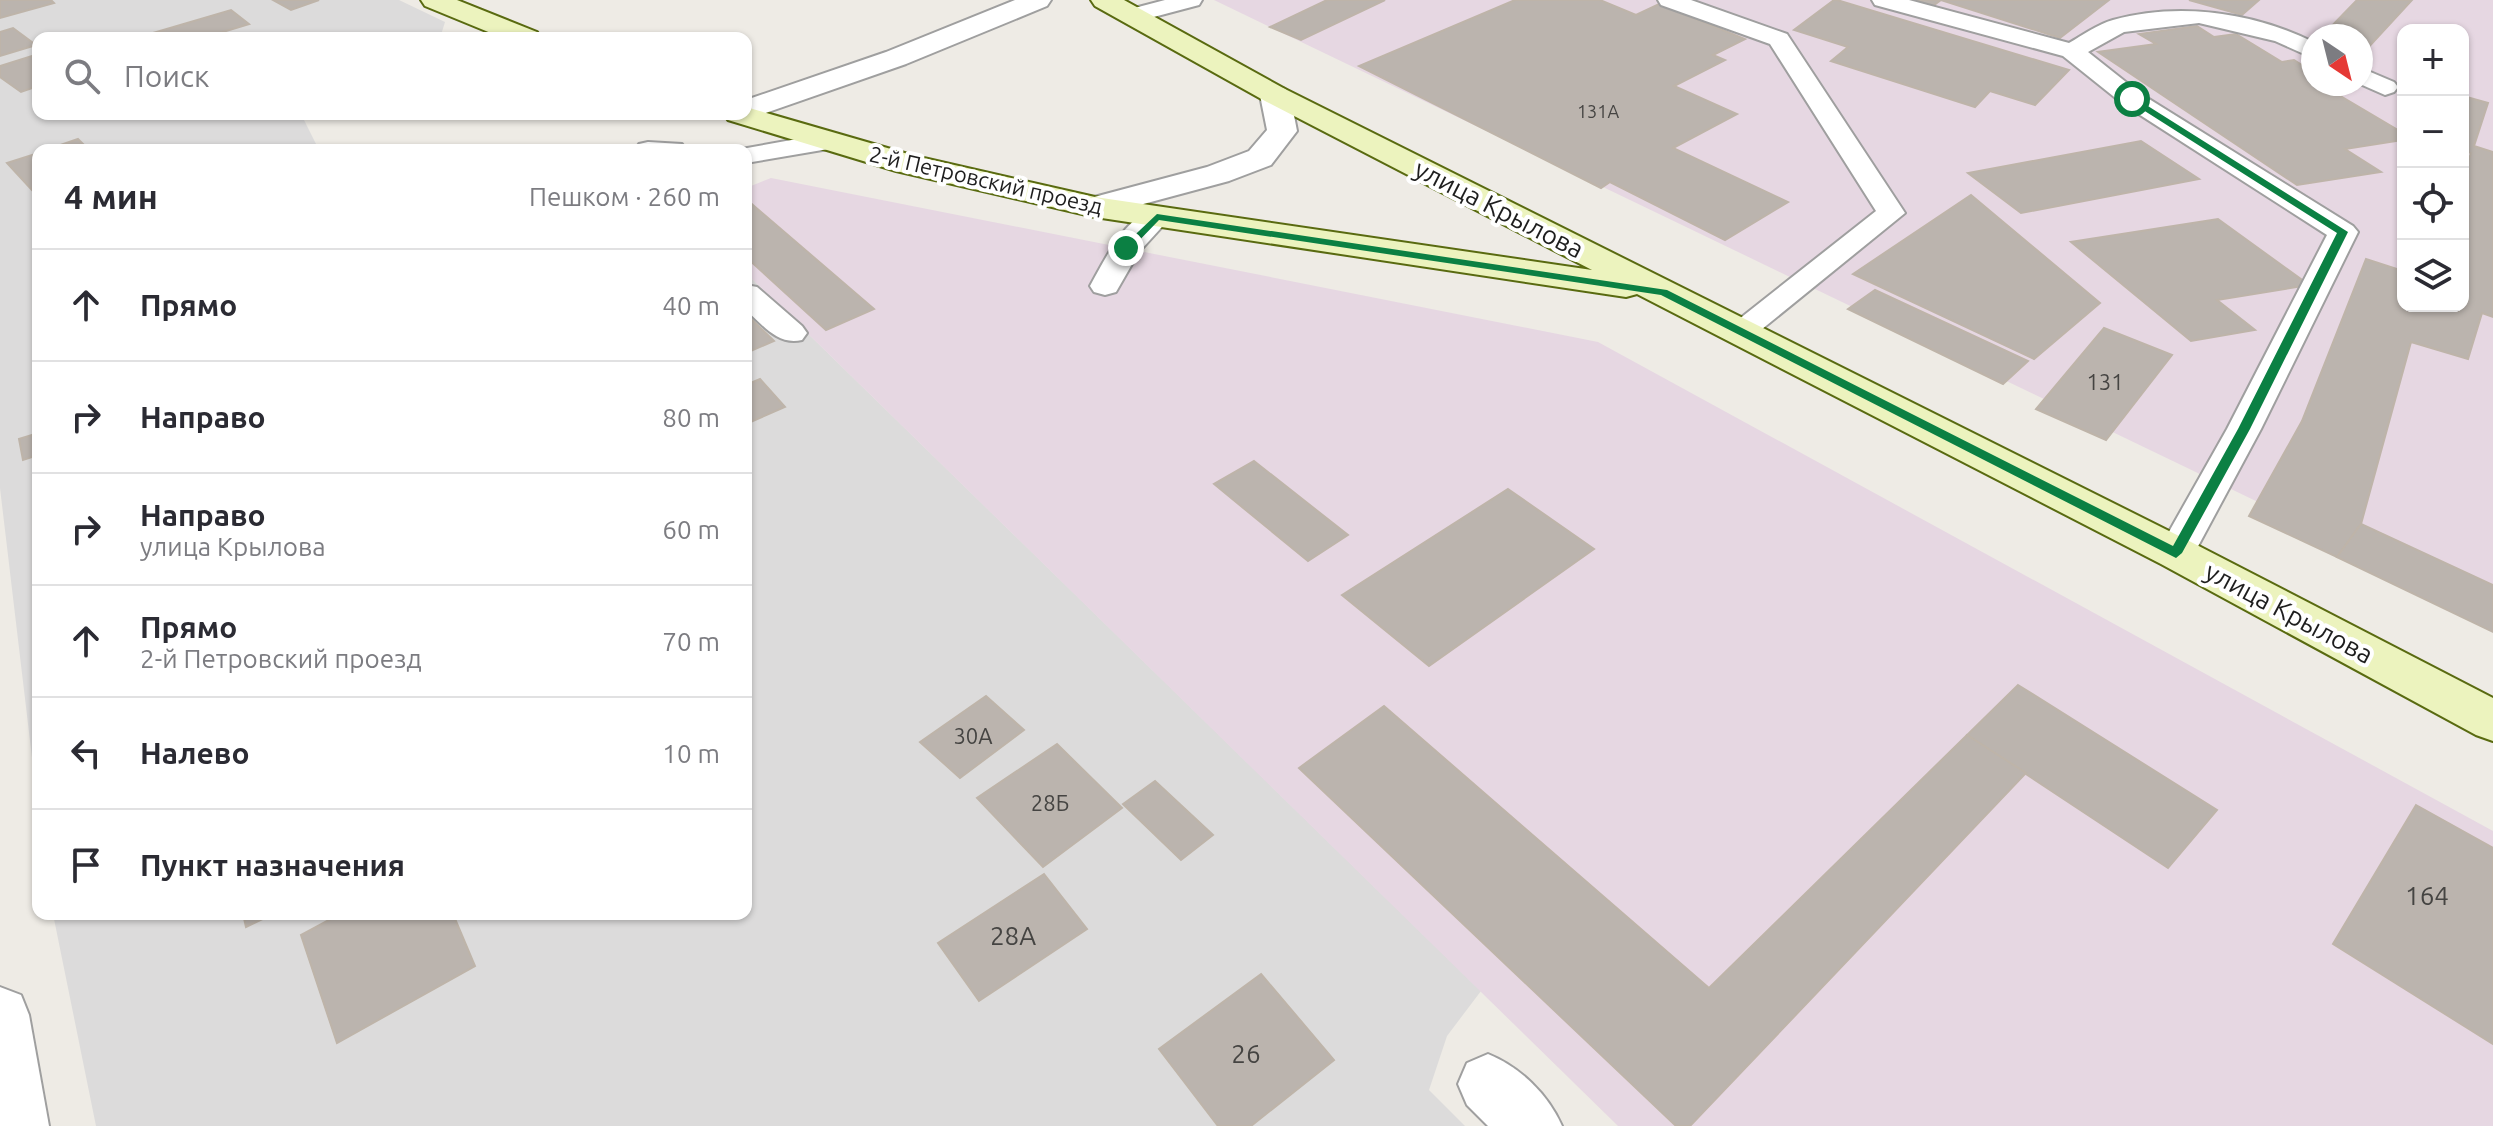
<!DOCTYPE html>
<html lang="ru">
<meta charset="utf-8">
<style>
body{margin:0;font-family:Ubuntu,sans-serif;background:#f2f2f3;color:#2b2b33}
.controls{position:absolute;right:24px;top:24px;display:grid;overflow:hidden;border-radius:16px;box-shadow:0 2px 6px #0004}
.controls button{width:72px;height:72px;display:grid;place-items:center;padding:0;border:0;border-bottom:2px solid #e1e1e2;background:#fff;color:#2b2b33;font:40px sans-serif}
.compass{position:absolute;left:2301px;top:24px;width:72px;height:72px;border-radius:50%;background:#fff;box-shadow:0 2px 6px #0004;rotate:145deg}
.stop{position:absolute;width:24px;height:24px;margin:-18px;border:6px solid #0b8043;border-radius:50%;background:#fff}
.stop.end{background:#0b8043;border-color:#fff;box-shadow:0 2px 8px #0008}
.list{margin:0;padding:0;list-style:none}
h2{display:flex;justify-content:space-between;align-items:center;height:104px;margin:0;padding:0 32px;font-size:34px}
h2 small{font-size:26px;font-weight:400;color:#7c7c81}
.list li{display:grid;grid-template-columns:52px 1fr auto;gap:24px;align-items:center;box-sizing:border-box;height:112px;padding:0 32px;border-top:2px solid #e1e1e2}
.list b{display:block;font-size:30px;white-space:nowrap}
.list p{margin:0;font-size:26px;white-space:nowrap;color:#7c7c81}
.list em{font-size:26px;font-style:normal;color:#7c7c81}
.icon{flex:none;width:44px;height:44px;fill:none;stroke:currentColor;stroke-width:2;stroke-linecap:round;stroke-linejoin:round}
.map{position:relative;flex:none;width:2493px;height:1126px;overflow:hidden}
.search{position:absolute;background:#fff;box-shadow:0 2px 6px #0004;left:32px;top:32px;width:720px;height:88px;display:flex;align-items:center;gap:20px;box-sizing:border-box;padding:0 28px;border-radius:16px;color:#7c7c81;font-size:30px}
.panel{position:absolute;background:#fff;box-shadow:0 2px 6px #0004;left:32px;top:144px;width:720px;height:776px;border-radius:16px}
.map>svg:first-child{display:block}
.residential{fill:#dcdbdb}
.industrial{fill:#e6d7e2;fill-rule:evenodd}
.building{fill:#bbb4ae;stroke:#beb4a9;stroke-width:2}
.lines{fill:none;stroke-linecap:round;stroke-linejoin:round}
.lane-casing{stroke:#9f9f9f;stroke-width:4}
.street-casing{stroke:#9f9f9f;stroke-width:4}
.secondary-casing{stroke:#596a10;stroke-width:4}
.lane{fill:#fff;fill-rule:evenodd}
.street{fill:#fff;fill-rule:evenodd}
.secondary{fill:#ecf3be;fill-rule:evenodd}
.route{fill:#0b8043}
.labels{text-anchor:middle;stroke-width:8;stroke-linejoin:round;paint-order:stroke}
.far-number-label{font-size:18px;fill:#454442}
.far-street-label{font-size:22px;fill:#1e1e1e;stroke:#fff}
.number-label{font-size:22px;fill:#454442}
.street-label{font-size:26px;fill:#1e1e1e;stroke:#fff}
.near-number-label{font-size:26px;fill:#454442}
</style>
<div class="map">
<svg width="2493" height="1126" viewBox="0 0 2493 1126">
<rect width="100%" height="100%" fill="#eeebe5"/>
<!-- residential -->
<g class="residential">
<path d="M0 0H399L445 22 440 38H38V114H301L319 150H38V808L0 488Z"/>
<path d="M746 273 1481 991 1447 1036 1429 1090 1465 1126H96L53 914H746Z"/>
</g>
<!-- industrial -->
<g class="industrial">
<path d="M1214 0H2493V615ZM2403 30H2463V306H2403ZM2313 36H2361V84H2313Z"/>
<path d="M771 178 1598 342 2493 831V1126H1618L746 273V188Z"/>
</g>
<!-- building -->
<g class="building">
<path d="M0 0H51L54 3 0 18Z"/>
<path d="M273 0H319L291 10Z"/>
<path d="M1327 0H1385L1301 40 1270 27Z"/>
<path d="M1515 0H1600L1636 15 1659 4 1745 39 1713 55 1725 60 1674 86 1737 114 1673 148 1788 202 1725 240 1610 182 1601 188 1359 66Z"/>
<path d="M1834 0H1837L2069 70 2035 105 1990 91 1975 107 1831 61 1848 47 1794 30Z"/>
<path d="M1916 0H2109L2060 38 1941 0 1933 6Z"/>
<path d="M2189 0H2259L2242 15Z"/>
<path d="M2357 0H2412L2366 50 2361 49V36H2322Z"/>
<path d="M231 10 249 24 203 38H136Z"/>
<path d="M2197 26 2214 37 2236 34 2282 62 2294 60 2313 72V78H2310L2313 84H2320L2403 133V140L2345 149 2381 172 2297 185 2098 52 2156 44 2139 34Z"/>
<path d="M13 28 36 45 0 56V32Z"/>
<path d="M38 54V86L21 92 0 77V66Z"/>
<path d="M2463 96 2488 103 2474 146 2493 152V317L2482 313 2468 359 2411 342 2361 524 2337 557 2249 516 2302 421 2366 259 2403 271V306H2463V176L2471 153 2463 150Z"/>
<path d="M78 139 89 150H46Z"/>
<path d="M2141 141 2199 179 2021 213 1968 173Z"/>
<path d="M38 153V188L32 190 7 163Z"/>
<path d="M1971 195 2100 303 2034 359 1853 274Z"/>
<path d="M746 199 874 309 826 330 746 257Z"/>
<path d="M2218 219 2309 285 2217 300 2255 330 2191 341 2071 242Z"/>
<path d="M1875 290 2028 361 2003 384 1848 309Z"/>
<path d="M746 314 774 341 746 353Z"/>
<path d="M2104 328 2172 355 2106 440 2036 409Z"/>
<path d="M760 379 785 407 746 424V385Z"/>
<path d="M38 433V455L23 460 19 439Z"/>
<path d="M1254 461 1348 535 1308 561 1214 484Z"/>
<path d="M1508 489 1594 549 1429 666 1342 595Z"/>
<path d="M2361 524 2493 585V632L2337 557Z"/>
<path d="M2018 685 2217 810 2168 868 1967 735Z"/>
<path d="M986 696 1024 730 960 778 920 742Z"/>
<path d="M1384 706 1709 988 1967 735 2026 773 1690 1126H1676L1299 768Z"/>
<path d="M1057 744 1122 808 1043 867 977 798Z"/>
<path d="M1155 781 1213 835 1181 860 1123 804Z"/>
<path d="M2416 805 2493 848V1044L2333 944Z"/>
<path d="M1044 874 1087 929 979 1001 938 943Z"/>
<path d="M243 914H273L246 927Z"/>
<path d="M340 914H453L475 966 337 1043 301 935Z"/>
<path d="M1261 974 1334 1060 1251 1126H1218L1159 1049Z"/>
</g>
<g class="lines">
<!-- lane casing -->
<g class="lane-casing">
<g id="lane">
<path d="M1165 0H1202L1199 5 1131 23 1123 21 1119 16 1123 11Z"/>
<path d="M1658 0H1691L1787 34 1905 213 1751 338 1740 341 1729 338 1724 331 1876 211 1770 44 1661 5Z"/>
<path d="M1872 0H1909L2069 43C2083 35 2098 24 2113 20 2178 2 2253 12 2313 42V58L2275 41 2199 23 2124 32 2088 52 2141 94 2353 226 2358 232 2261 429 2189 563 2176 566 2163 563 2157 553 2227 429 2327 235 2123 104 2063 56 1875 5Z"/>
<path d="M2361 68 2394 82 2398 87 2394 92 2385 95 2360 84Z"/>
<path d="M825 134 834 136 838 142 834 148 746 163V150H736Z"/>
<path d="M648 142 682 144 686 150H635L639 144Z"/>
<path d="M1157 208 1167 211 1171 217 1139 252 1116 292 1105 295 1094 292 1090 286C1105 259 1125 216 1157 208Z"/>
<path d="M746 285 757 287 802 326 807 333 802 340C778 346 763 325 746 310Z"/>
</g>
</g>
<!-- street casing -->
<g class="street-casing">
<g id="street">
<path d="M1015 0H1051L1047 6 906 64 757 116 746 119 734 114H746V100L886 52Z"/>
<path d="M1275 86 1285 89 1290 95 1297 131 1271 165 1229 181 1095 217 1083 214 1079 207 1083 200 1207 167 1249 151 1267 130 1260 95 1265 89Z"/>
<path d="M0 987 21 995 29 1015 49 1126H0Z"/>
<path d="M1488 1054C1520 1067 1548 1094 1562 1126H1488L1467 1105 1458 1084 1467 1063Z"/>
</g>
</g>
<!-- secondary casing -->
<g class="secondary-casing">
<g id="secondary">
<path d="M421 0H457L537 32 541 38H503L425 6Z"/>
<path d="M1091 0H1124L1285 89 2191 542 2493 698V741L2476 735 2161 564 1637 294 1626 297 1095 217 896 171 728 120 724 114H746V107L915 156 1095 197 1592 270 1265 101 1095 6Z"/>
</g>
</g>
<!-- lane -->
<use href="#lane" class="lane"/>
<!-- street -->
<use href="#street" class="street"/>
<!-- secondary -->
<use href="#secondary" class="secondary"/>
</g>
<!-- route -->
<path class="route" d="M2132 96 2348 232 2250 429 2182 553 2176 558 1661 295 1159 220 1130 250 1121 248 1157 214 1667 290 2173 546 2238 429 2337 233 2129 101Z"/>
<g class="labels">
<!-- far-number labels -->
<g class="far-number-label">
<text x="1598" y="118">131А</text>
</g>
<!-- far-street labels -->
<g class="far-street-label">
<text transform="translate(986 180) rotate(13)" y="8">2-й Петровский проезд</text>
</g>
<!-- number labels -->
<g class="number-label">
<text x="2105" y="390">131</text>
<text x="973" y="744">30А</text>
<text x="1050" y="811">28Б</text>
</g>
<!-- street labels -->
<g class="street-label">
<text transform="translate(1499 209) rotate(27)" y="9">улица Крылова</text>
<text transform="translate(2289 613) rotate(28)" y="9">улица Крылова</text>
</g>
<!-- near-number labels -->
<g class="near-number-label">
<text x="2427" y="905">164</text>
<text x="1013" y="945">28А</text>
<text x="1246" y="1063">26</text>
</g>
</g>
</svg>
<div class="controls">
<button>+</button>
<button>−</button>
<button><svg class="icon" aria-label="locate" viewBox="0 0 24 24"><circle cx="12" cy="12" r="6"/><path d="M12 2v4M12 18v4M2 12h4M18 12h4"/></svg></button>
<button><svg class="icon" aria-label="layers" viewBox="0 0 24 24"><path d="M12 4l9 5-9 5-9-5zM3 14l9 5 9-5"/></svg></button>
</div>
<svg class="compass" viewBox="-18 -18 36 36"><path d="M0-13l5 13h-10z" fill="#e53935"/><path d="M0 13l5-13h-10z" fill="#7c7c81"/></svg>
<div class="stop" style="left:2132px;top:99px"></div>
<div class="stop end" style="left:1126px;top:248px"></div>
<div class="search"><svg class="icon" aria-label="search" viewBox="0 0 24 24"><circle cx="10" cy="10" r="6"/><path d="M15 15l6 6"/></svg>Поиск</div>
<section class="panel">
<h2>4 мин<small>Пешком · 260 m</small></h2>
<ul class="list">
<li><svg class="icon" aria-label="ahead" viewBox="0 0 24 24"><path d="M12 20V5M6 11l6-6 6 6"/></svg><div><b>Прямо</b></div><em>40 m</em></li>
<li><svg class="icon" aria-label="right" viewBox="0 0 24 24"><path d="M7 20v-9h11M14 6l5 5-5 5"/></svg><div><b>Направо</b></div><em>80 m</em></li>
<li><svg class="icon" aria-label="right" viewBox="0 0 24 24"><path d="M7 20v-9h11M14 6l5 5-5 5"/></svg><div><b>Направо</b><p>улица Крылова</p></div><em>60 m</em></li>
<li><svg class="icon" aria-label="ahead" viewBox="0 0 24 24"><path d="M12 20V5M6 11l6-6 6 6"/></svg><div><b>Прямо</b><p>2-й Петровский проезд</p></div><em>70 m</em></li>
<li><svg class="icon" aria-label="left" viewBox="0 0 24 24"><path d="M17 20v-9H6M10 6l-5 5 5 5"/></svg><div><b>Налево</b></div><em>10 m</em></li>
<li><svg class="icon" aria-label="arrive" viewBox="0 0 24 24"><path d="M6 21V4h12l-3 4 3 4H6"/></svg><div><b>Пункт назначения</b></div></li>
</ul>
</section>
</div>
